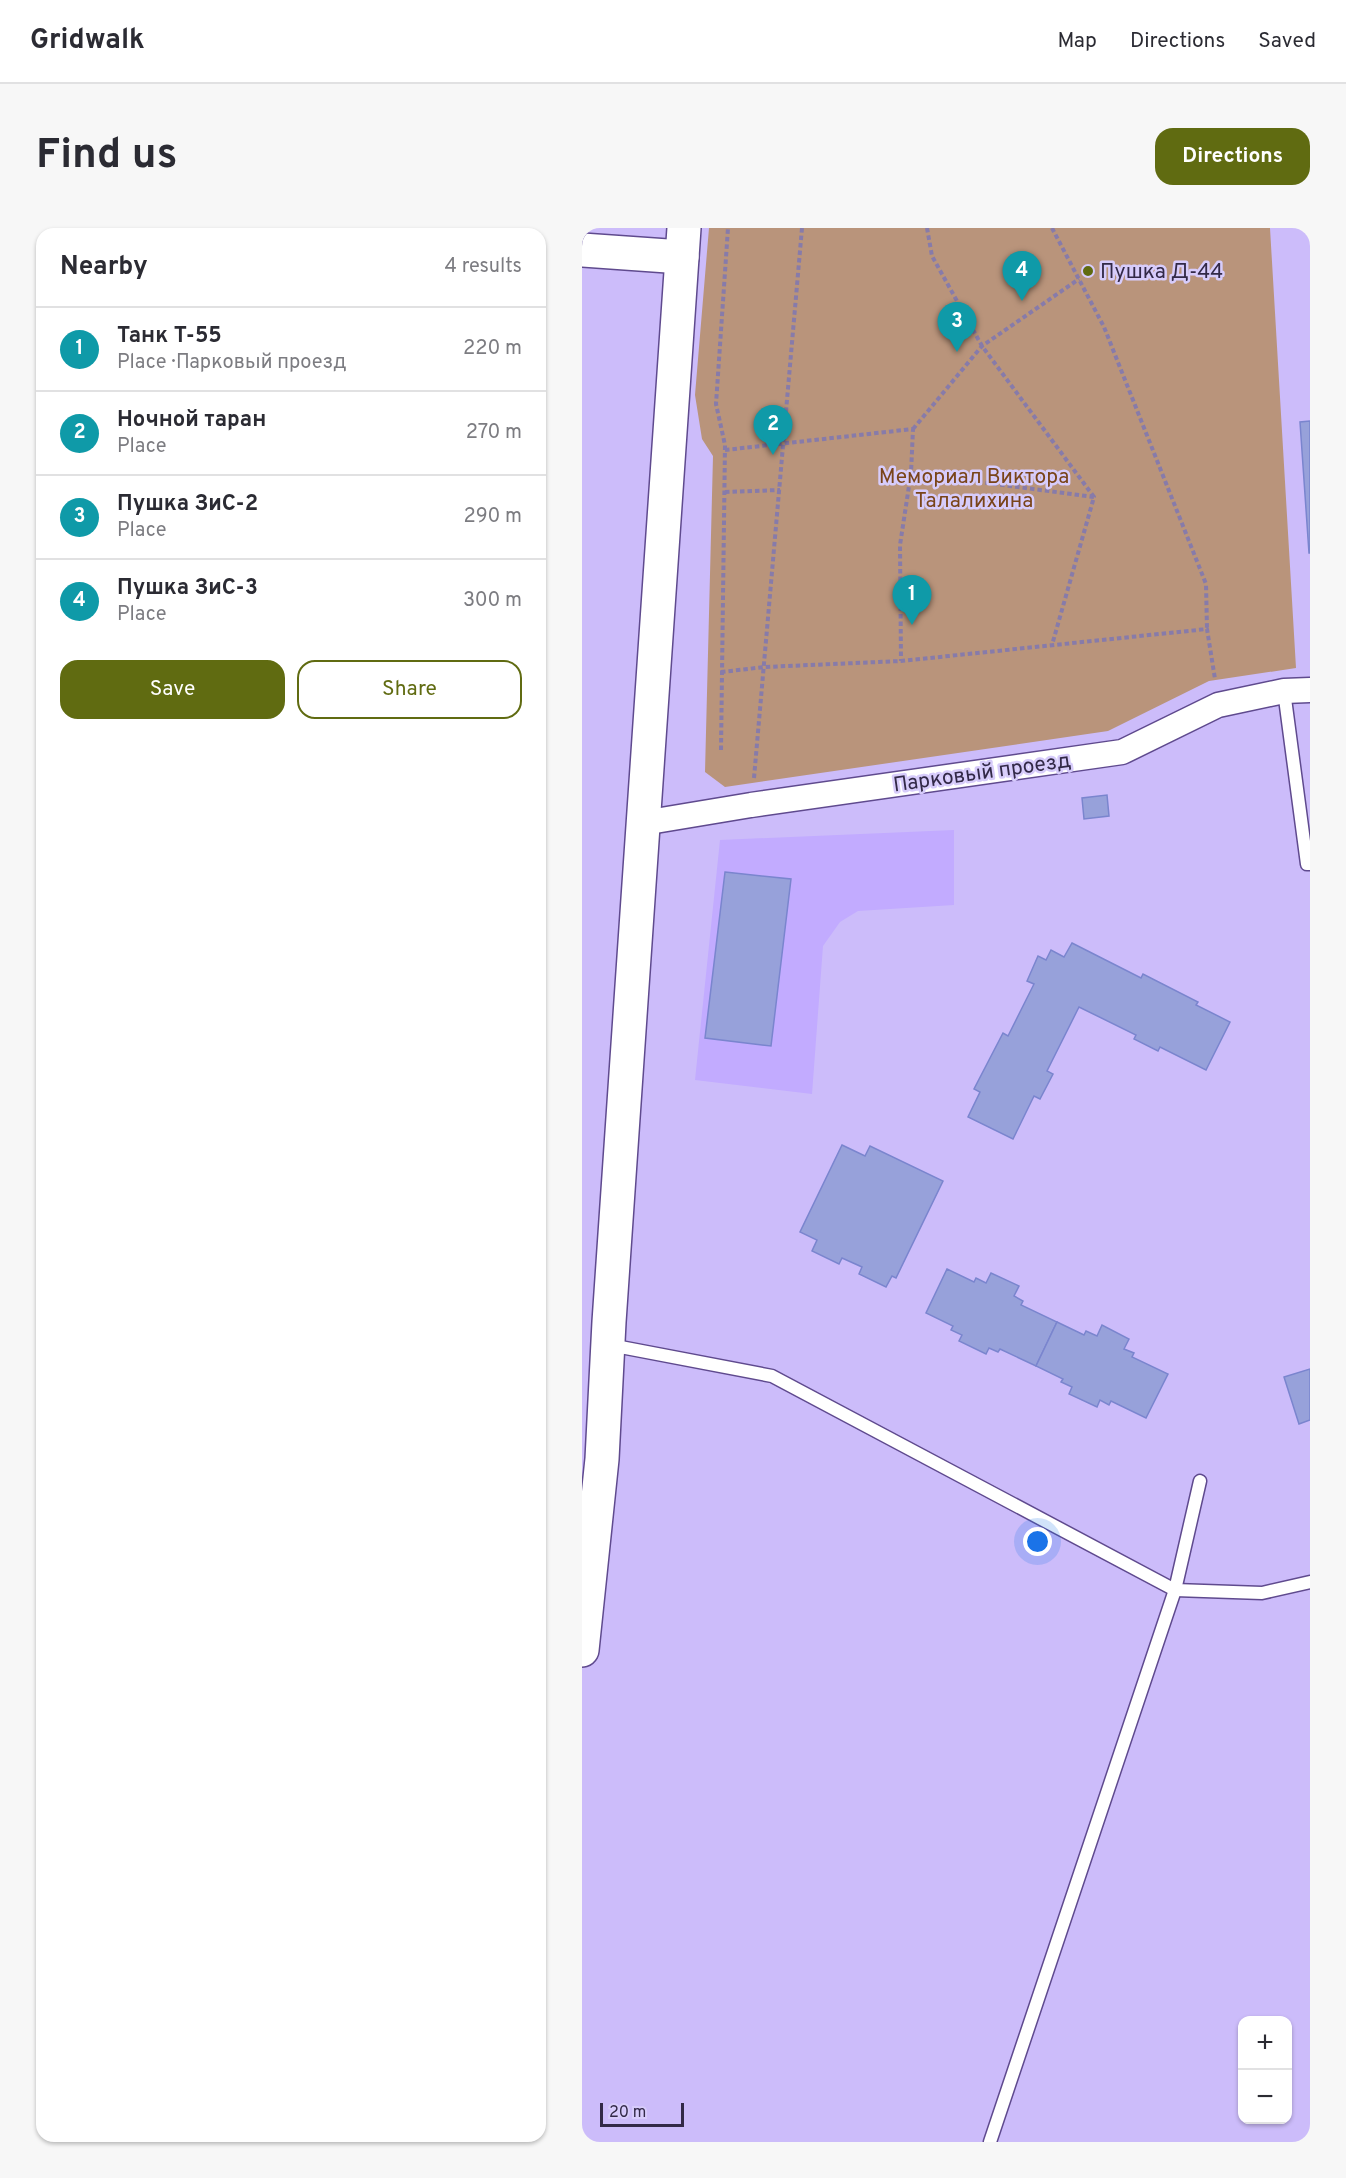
<!DOCTYPE html>
<meta charset="utf-8">
<style>
body{margin:0;font-family:Overpass,sans-serif;background:#f7f7f7;color:#2b2b33}
.controls{position:absolute;right:18px;bottom:18px;display:grid;overflow:hidden;border-radius:12px;box-shadow:0 2px 4px #0004}
.controls button{width:54px;height:54px;display:grid;place-items:center;padding:0;border:0;border-bottom:2px solid #e1e1e2;background:#fff;color:#2b2b33;font:30px sans-serif}
.scale{position:absolute;left:18px;bottom:15px;width:84px;box-sizing:border-box;padding-left:6px;border:3px solid #322947;border-top:0;font-size:16px;line-height:21px;white-space:nowrap;color:#322947;-webkit-text-stroke:4px #d7ccfb;paint-order:stroke}
.you{position:absolute;left:456px;top:1314px;width:21px;height:21px;margin:-15px;border:4px solid #fff;border-radius:50%;background:#1a73e8;box-shadow:0 0 0 9px #1a73e833}
.badge{display:grid;place-items:center;width:39px;height:39px;border-radius:50%;background:#606b11;color:#fff;font-size:20px;font-weight:700}
.pin{position:absolute;translate:-50% -50px;filter:drop-shadow(0 2px 3px #0008)}
.pin::after{content:'';position:absolute;top:32px;width:21px;height:18px;background:inherit;clip-path:polygon(0 0,100% 0,50% 100%)}
.list{margin:0;padding:0;list-style:none}
h2{display:flex;justify-content:space-between;align-items:center;height:78px;margin:0;padding:0 24px;font-size:26px}
h2 small{font-size:20px;font-weight:400;color:#7c7c81}
.list li{display:grid;grid-template-columns:39px 1fr auto;gap:18px;align-items:center;box-sizing:border-box;height:84px;padding:0 24px;border-top:2px solid #e1e1e2}
.list b{display:block;font-size:22px;white-space:nowrap}
.list p{margin:0;font-size:20px;white-space:nowrap;color:#7c7c81}
.list em{font-size:20px;font-style:normal;color:#7c7c81}
.actions{display:flex;gap:12px;padding:18px 24px}
.actions a{flex:1;padding:14px 0;border:2px solid #606b11;border-radius:18px;text-align:center;font-size:21px;color:#606b11}
.actions .main{background:#606b11;color:#fff}
.map{position:relative;flex:none;width:728px;height:1914px;overflow:hidden;border-radius:18px}
header{display:flex;align-items:center;gap:36px;box-sizing:border-box;height:84px;padding:0 30px;background:#fff;border-bottom:2px solid #e1e1e2}
header strong{font-size:28px}
nav{display:flex;gap:33px;margin-inline-start:auto;font-size:21px}
.intro{display:flex;align-items:center;justify-content:space-between;box-sizing:border-box;height:144px;padding:0 36px}
h1{margin:0;font-size:42px}
.button{padding:15px 27px;border-radius:18px;background:#606b11;color:#fff;font-size:21px;font-weight:700}
main{display:flex;gap:36px;padding:0 36px}
aside{flex:1;background:#fff;border-radius:18px;box-shadow:0 2px 4px #0004}
.map>svg:first-child{display:block}
.built{fill:#c2abff}
.green{fill:#b9947b}
.building{fill:#97a1da;stroke:#7a85ce;stroke-width:1.5}
.lines{fill:none;stroke-linecap:round;stroke-linejoin:round}
.lane-casing{stroke:#5f4a8e;stroke-width:15}
.street-casing{stroke:#5f4a8e;stroke-width:27}
.secondary-casing{stroke:#5f4a8e;stroke-width:36}
.path{stroke:#877baa;stroke-width:4;stroke-dasharray:4.5 3;stroke-linecap:butt}
.lane{stroke:#fff;stroke-width:12}
.street{stroke:#fff;stroke-width:24}
.secondary{stroke:#fff;stroke-width:33}
.poi-dot{fill:#606b11;stroke:#d7ccfb;stroke-width:2}
.labels{text-anchor:middle;stroke-width:5;stroke-linejoin:round;paint-order:stroke}
.poi-label{font-size:21px;fill:#322947;stroke:#d7ccfb;text-anchor:start}
.park-label{font-size:21px;fill:#794419;stroke:#d7ccfb}
.street-label{font-size:21px;fill:#322947;stroke:#d7ccfb}
</style>
<header>
<strong>Gridwalk</strong>
<nav><a>Map</a><a>Directions</a><a>Saved</a></nav>
</header>
<div class="intro"><h1>Find us</h1><a class="button">Directions</a></div>
<main>
<aside>
<h2>Nearby<small>4 results</small></h2>
<ul class="list">
<li><span class="badge" style="background:#0f9aa8">1</span><div><b>Танк Т-55</b><p>Place · Парковый проезд</p></div><em>220 m</em></li>
<li><span class="badge" style="background:#0f9aa8">2</span><div><b>Ночной таран</b><p>Place</p></div><em>270 m</em></li>
<li><span class="badge" style="background:#0f9aa8">3</span><div><b>Пушка ЗиС-2</b><p>Place</p></div><em>290 m</em></li>
<li><span class="badge" style="background:#0f9aa8">4</span><div><b>Пушка ЗиС-3</b><p>Place</p></div><em>300 m</em></li>
</ul>
<div class="actions"><a class="main">Save</a><a>Share</a></div>
</aside>
<div class="map">
<svg width="728" height="1914" viewBox="0 0 728 1914">
<rect width="100%" height="100%" fill="#ccbcfa"/>
<!-- built -->
<path class="built" d="M372 602V677L276 683 258 694 241 718 230 866 113 852 138 612Z"/>
<!-- green -->
<path class="green" d="M127 0H688L714 440 627 453 526 503 143 559 123 544 131 228 120 211 113 167Z"/>
<!-- building -->
<g class="building">
<path d="M728 193V325H727L718 194Z"/>
<path d="M525 567 527 588 502 591 500 570Z"/>
<path d="M143 644 209 651 189 818 123 810Z"/>
<path d="M490 715 559 750 561 746 616 774 614 777 648 794 624 842 578 819 576 823 552 811 554 807 497 779 465 843 471 846 458 871 452 868 431 911 386 889 398 864 392 861 421 805 426 808 452 756 445 753 456 728 464 732 469 722 482 729Z"/>
<path d="M260 917 283 928 288 918 361 953 314 1050 310 1048 304 1059 277 1046 280 1039 260 1030 257 1036 230 1023 235 1012 218 1004Z"/>
<path d="M365 1041 392 1054 394 1050 404 1055 409 1045 437 1058 432 1068 441 1073 439 1077 475 1094 454 1138 418 1121 416 1124 407 1120 404 1126 377 1113 380 1107 369 1102 371 1098 344 1085Z"/>
<path d="M475 1094 502 1107 504 1103 515 1108 520 1097 547 1111 542 1121 552 1125 550 1129 586 1146 564 1190 529 1173 527 1177 518 1172 515 1179 487 1166 490 1159 479 1154 481 1151 454 1138Z"/>
<path d="M728 1141V1192L717 1196 702 1149Z"/>
</g>
<g class="lines">
<!-- lane casing -->
<g class="lane-casing">
<g id="lane">
<path d="M702 463 725 636H728"/>
<path d="M28 1117 190 1148 593 1362 680 1365 728 1354"/>
<path d="M408 1914 593 1362 618 1253"/>
</g>
</g>
<!-- street casing -->
<g class="street-casing">
<path id="street" d="M61 595 169 577 540 524 636 477 702 463 728 462"/>
</g>
<!-- secondary casing -->
<g class="secondary-casing">
<g id="secondary">
<path d="M0 22 100 29"/>
<path d="M0 1422 20 1231 27 1094 102 0"/>
</g>
</g>
<!-- path -->
<g class="path">
<path d="M345 0 350 28 400 118 512 269 470 417"/>
<path d="M470 0 522 99 624 356 625 401"/>
<path d="M331 201 400 118 497 51"/>
<path d="M143 222 331 201 329 245 318 317 319 433"/>
<path d="M329 245 512 269"/>
<path d="M143 264 198 262"/>
<path d="M139 444 183 439 319 433 625 401 633 451"/>
<path d="M139 522 143 217 134 176 146 0"/>
<path d="M172 550 220 0"/>
</g>
<!-- lane -->
<use href="#lane" class="lane"/>
<!-- street -->
<use href="#street" class="street"/>
<!-- secondary -->
<use href="#secondary" class="secondary"/>
</g>
<!-- markers -->
<circle class="poi-dot" cx="506" cy="43" r="6"/>
<g class="labels">
<!-- poi labels -->
<g class="poi-label">
<text x="518" y="50">Пушка Д-44</text>
</g>
<!-- park labels -->
<g class="park-label">
<text x="392" y="255">Мемориал Виктора<tspan x="392" dy="24">Талалихина</tspan></text>
</g>
<!-- street labels -->
<g class="street-label">
<text transform="translate(400 544) rotate(-8)" y="7">Парковый проезд</text>
</g>
</g>
</svg>
<div class="controls">
<button>+</button>
<button>−</button>
</div>
<div class="scale">20 m</div>
<div class="you"></div>
<div class="pin badge" style="left:330px;top:397px;background:#0f9aa8">1</div>
<div class="pin badge" style="left:191px;top:227px;background:#0f9aa8">2</div>
<div class="pin badge" style="left:375px;top:124px;background:#0f9aa8">3</div>
<div class="pin badge" style="left:440px;top:73px;background:#0f9aa8">4</div>
</div>
</main>
